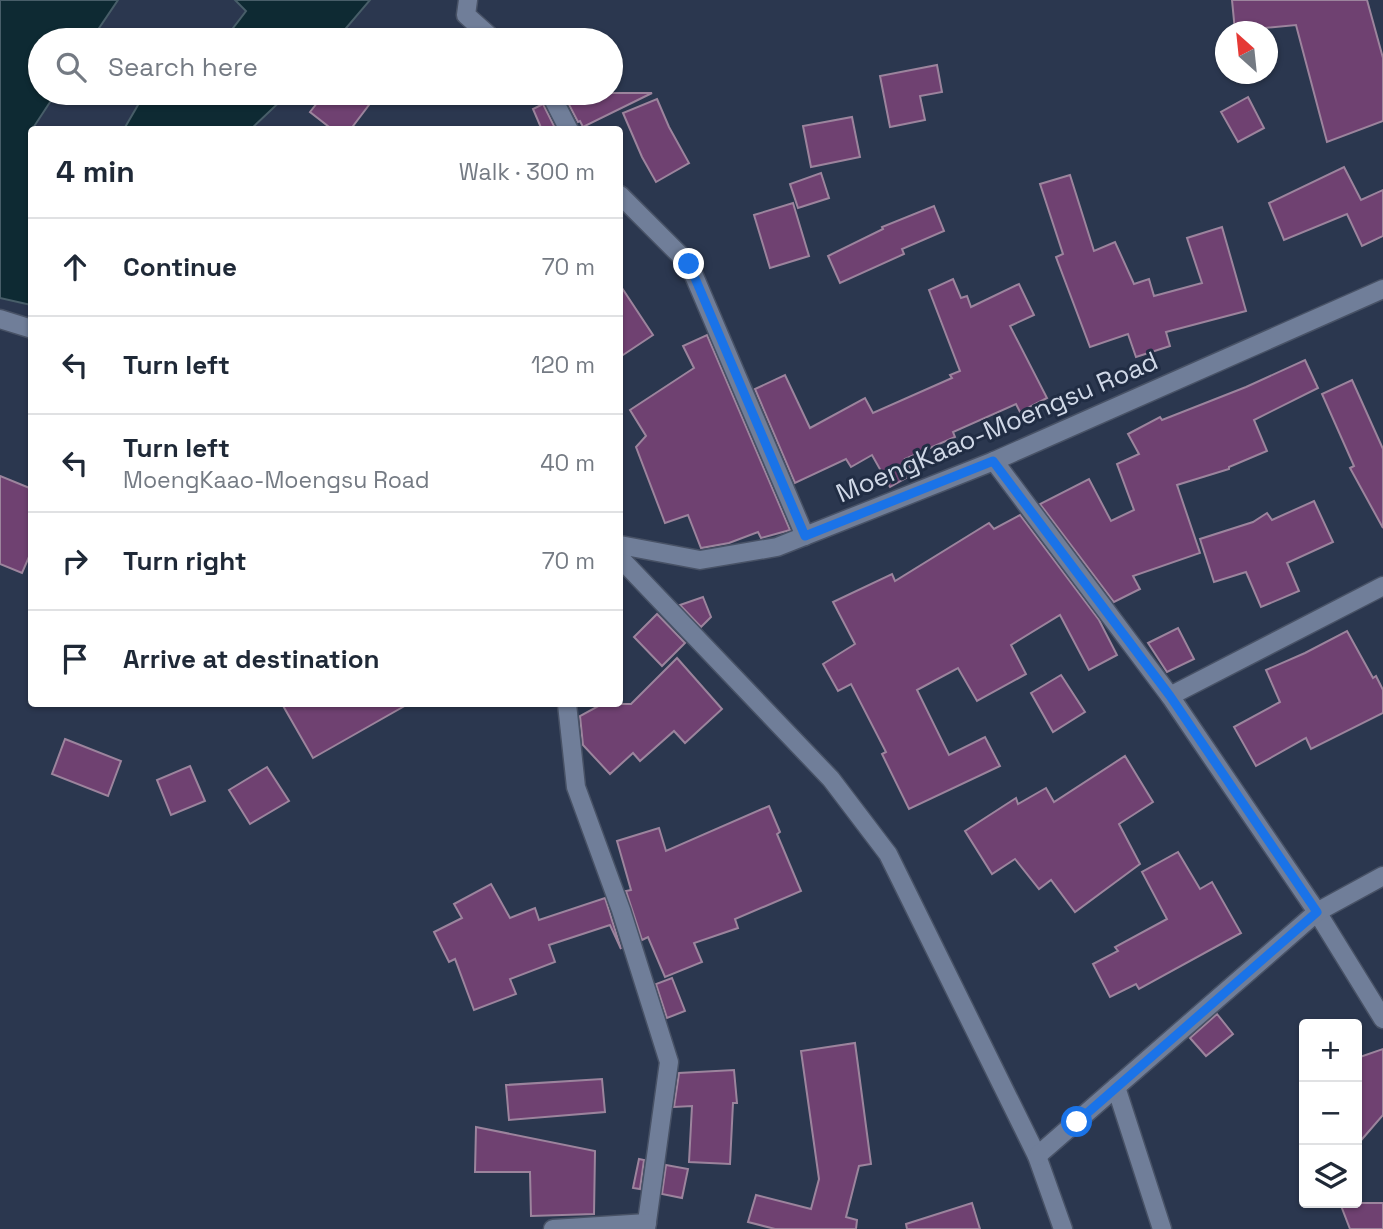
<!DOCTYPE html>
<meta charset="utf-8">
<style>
body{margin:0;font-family:"Space Grotesk",sans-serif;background:#f2f2f3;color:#1f2937}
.controls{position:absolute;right:21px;bottom:21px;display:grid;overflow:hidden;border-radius:7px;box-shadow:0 2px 5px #0004}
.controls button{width:63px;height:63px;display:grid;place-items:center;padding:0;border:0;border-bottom:2px solid #e0e1e3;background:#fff;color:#1f2937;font:35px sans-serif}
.compass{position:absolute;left:1215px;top:21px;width:63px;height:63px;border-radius:50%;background:#fff;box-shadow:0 2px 5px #0004;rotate:333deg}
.stop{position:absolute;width:21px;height:21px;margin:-16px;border:5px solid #1a73e8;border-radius:50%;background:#fff}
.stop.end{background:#1a73e8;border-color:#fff;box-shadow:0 2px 7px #0008}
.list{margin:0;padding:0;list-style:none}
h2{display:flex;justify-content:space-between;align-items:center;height:91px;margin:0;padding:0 28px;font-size:30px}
h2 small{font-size:23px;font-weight:400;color:#747a83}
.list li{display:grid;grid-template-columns:46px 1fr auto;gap:21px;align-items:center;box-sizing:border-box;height:98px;padding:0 28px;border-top:2px solid #e0e1e3}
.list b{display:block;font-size:26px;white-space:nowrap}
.list p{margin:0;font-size:23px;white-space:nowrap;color:#747a83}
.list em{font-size:23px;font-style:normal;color:#747a83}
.icon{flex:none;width:38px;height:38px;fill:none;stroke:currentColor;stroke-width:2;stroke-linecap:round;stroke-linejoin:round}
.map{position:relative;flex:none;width:1383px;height:1229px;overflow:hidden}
.search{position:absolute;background:#fff;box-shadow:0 2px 5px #0004;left:28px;top:28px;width:595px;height:77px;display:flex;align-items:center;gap:18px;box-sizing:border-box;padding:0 24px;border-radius:38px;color:#747a83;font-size:26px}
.panel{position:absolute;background:#fff;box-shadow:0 2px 5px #0004;left:28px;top:126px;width:595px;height:581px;border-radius:7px}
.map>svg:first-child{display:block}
.water{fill:#0e2a33;stroke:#485e69;stroke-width:2}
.building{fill:#6f4171;stroke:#9c849d;stroke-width:2}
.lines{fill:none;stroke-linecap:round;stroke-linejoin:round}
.minor-casing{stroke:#485266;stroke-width:21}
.secondary-casing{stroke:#485266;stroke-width:21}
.minor{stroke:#707e99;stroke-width:18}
.secondary{stroke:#707e99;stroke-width:18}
.route{stroke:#1a73e8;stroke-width:9}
.labels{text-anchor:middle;stroke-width:6;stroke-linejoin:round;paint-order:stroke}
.street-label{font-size:26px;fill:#d0d8e7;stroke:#212d44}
</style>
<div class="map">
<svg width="1383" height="1229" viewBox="0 0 1383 1229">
<rect width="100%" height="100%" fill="#2b374f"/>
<!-- water -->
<g class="water">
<path d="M0 0H118L91 40H40V93H56L33 128 34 129 32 130 31 305 0 298Z"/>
<path d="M235 0H370L336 40H224L246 11Z"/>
<path d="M145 93H289L251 129H124Z"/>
</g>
<!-- building -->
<g class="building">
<path d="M1232 0H1367L1383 58V121L1327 142 1296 25 1235 31Z"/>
<path d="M937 65 942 92 920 96 925 120 890 127 880 76Z"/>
<path d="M325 93H378L350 130H333L310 112Z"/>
<path d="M567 93H652L583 127 580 121 578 122 564 95Z"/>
<path d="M1248 97 1264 128 1238 142 1221 112Z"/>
<path d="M657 99 669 127 689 163 656 182 642 157 623 113Z"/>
<path d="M543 104 556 130H542L533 109Z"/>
<path d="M852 117 860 157 811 167 803 126Z"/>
<path d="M1344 167 1361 200 1383 190V236L1362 246 1347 214 1284 240 1269 203Z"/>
<path d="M821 173 829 198 798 208 790 184Z"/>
<path d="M1070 175 1094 251 1115 242 1134 284 1149 279 1154 296 1202 283 1187 238 1222 227 1246 311 1166 332 1170 346 1136 357 1128 334 1090 347 1056 257 1063 254 1040 184Z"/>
<path d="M793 203 809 256 770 268 754 215Z"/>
<path d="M934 206 944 231 902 249 904 254 840 283 828 256 883 229 882 227Z"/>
<path d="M953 279 961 298 967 296 971 307 1019 284 1034 315 1010 326 1047 398 1020 412 1016 404 953 432 955 437 905 459 913 474 890 487 872 455 851 467 846 459 795 483 755 389 785 375 810 428 865 398 873 413 952 378 950 375 960 371 929 290Z"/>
<path d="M620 285 653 335 620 357Z"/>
<path d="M707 335 790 530 761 538 758 532 729 543 701 548 688 515 665 523 636 447 646 436 630 410 694 368 683 346Z"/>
<path d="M1305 360 1318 388 1254 420 1267 451 1229 467V469L1177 485 1200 553 1133 576 1140 589 1114 602 1040 504 1089 479 1111 521 1134 510 1117 464 1139 454 1128 434 1160 417 1162 420 1246 387Z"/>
<path d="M1352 380 1383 449V528L1350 468 1354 466 1322 394Z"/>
<path d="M0 476 32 489V550L22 573 0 564Z"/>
<path d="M1314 501 1333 542 1287 563 1299 591 1261 607 1246 572 1214 582 1200 539 1253 522 1267 513 1272 520Z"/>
<path d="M1020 515 1099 620 1117 655 1089 670 1060 615 1011 645 1026 674 977 701 958 668 917 690 949 755 985 737 1000 766 909 809 882 754 886 752 851 684 838 691 823 664 855 644 833 602 892 574 895 581 989 523 994 529Z"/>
<path d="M703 597 711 617 701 627 680 605Z"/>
<path d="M657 614 685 643 662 666 634 637Z"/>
<path d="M1178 628 1194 659 1167 672 1148 643Z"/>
<path d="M1347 631 1373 678 1376 676 1383 690V713L1311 749 1306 738 1256 766 1234 727 1280 702 1266 670 1305 653Z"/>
<path d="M677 658 722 709 685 743 674 731 640 761 633 753 610 774 583 745 580 716 602 704H631Z"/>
<path d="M1061 675 1085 712 1053 732 1031 693Z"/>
<path d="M282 704H408L313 758Z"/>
<path d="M65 739 121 761 108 796 52 774Z"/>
<path d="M1125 756 1153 802 1119 824 1140 864 1075 912 1051 880 1039 889 1015 859 992 874 965 831 1016 798 1018 804 1046 788 1054 802Z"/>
<path d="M190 766 205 801 171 815 157 780Z"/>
<path d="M267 767 289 801 250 824 229 790Z"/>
<path d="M769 806 780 832 777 834 801 891 735 919 738 928 694 943 702 962 665 977 648 937 642 940 626 891 631 890 617 841 659 828 666 851Z"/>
<path d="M1178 852 1200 889 1212 882 1241 933 1139 989 1136 984 1110 997 1093 964 1118 951 1115 947 1167 919 1142 872Z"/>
<path d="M491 884 510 918 535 908 539 920 605 898 621 949 610 925 549 945 555 962 510 979 516 994 474 1010 455 959 449 962 434 932 462 918 454 904Z"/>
<path d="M672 978 685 1011 667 1018 656 984Z"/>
<path d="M1217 1014 1233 1034 1206 1056 1190 1038Z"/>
<path d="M855 1043 871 1164 859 1166 846 1217 857 1220 856 1229H775L748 1222 756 1195 811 1209 819 1179 801 1051Z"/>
<path d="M1383 1049V1115L1357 1145V1058Z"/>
<path d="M734 1070 737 1103H733L730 1164 689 1162 692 1106 674 1107 679 1073Z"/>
<path d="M602 1079 605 1112 509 1120 506 1085Z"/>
<path d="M476 1127 595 1151 594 1214 531 1216 530 1172H475Z"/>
<path d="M639 1159 644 1160 640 1189 633 1188Z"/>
<path d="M666 1165 688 1169 682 1198 662 1194Z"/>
<path d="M972 1203 980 1229H907L906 1224Z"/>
<path d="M1340 1203H1383V1229H1350Z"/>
</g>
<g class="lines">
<!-- minor casing -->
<g class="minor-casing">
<g id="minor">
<path d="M468 0 466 15 494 40"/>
<path d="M550 93 569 130"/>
<path d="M620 195 689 264 805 536"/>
<path d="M994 461 1170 696 1317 912 1383 1019"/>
<path d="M620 558 831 779 888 854 1037 1156 1063 1229"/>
<path d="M1170 696 1383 586"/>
<path d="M567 704 576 787 621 910 669 1062 646 1229"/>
<path d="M1116 1087 1162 1229"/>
<path d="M1037 1156 1317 912 1383 876"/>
<path d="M553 1229 647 1223"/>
</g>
</g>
<!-- secondary casing -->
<g class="secondary-casing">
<g id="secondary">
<path d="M0 319 32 329"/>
<path d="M620 545 700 560 777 547 994 461 1383 289"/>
</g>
</g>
<!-- minor -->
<use href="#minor" class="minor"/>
<!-- secondary -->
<use href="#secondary" class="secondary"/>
</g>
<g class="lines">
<!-- route -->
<path class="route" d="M689 264 805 536 993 461 1170 696 1317 912 1077 1122"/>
</g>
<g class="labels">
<!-- street labels -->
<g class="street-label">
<text transform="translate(997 427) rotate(-23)" y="9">MoengKaao-Moengsu Road</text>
</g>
</g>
</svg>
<div class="controls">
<button>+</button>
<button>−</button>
<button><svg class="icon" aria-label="layers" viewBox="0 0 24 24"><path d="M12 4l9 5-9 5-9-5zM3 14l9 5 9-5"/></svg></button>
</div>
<svg class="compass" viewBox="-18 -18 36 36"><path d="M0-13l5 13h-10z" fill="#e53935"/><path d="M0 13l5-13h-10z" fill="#747a83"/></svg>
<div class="stop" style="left:1077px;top:1122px"></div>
<div class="stop end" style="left:689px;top:264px"></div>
<div class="search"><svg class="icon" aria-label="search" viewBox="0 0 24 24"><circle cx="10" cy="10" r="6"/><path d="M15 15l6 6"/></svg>Search here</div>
<section class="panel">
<h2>4 min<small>Walk · 300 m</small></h2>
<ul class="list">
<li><svg class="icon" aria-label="ahead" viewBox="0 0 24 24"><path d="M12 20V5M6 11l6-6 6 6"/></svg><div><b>Continue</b></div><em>70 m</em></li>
<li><svg class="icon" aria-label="left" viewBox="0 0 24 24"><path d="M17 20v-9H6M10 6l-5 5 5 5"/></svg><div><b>Turn left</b></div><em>120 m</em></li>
<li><svg class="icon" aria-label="left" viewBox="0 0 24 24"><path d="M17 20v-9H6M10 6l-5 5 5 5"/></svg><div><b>Turn left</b><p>MoengKaao-Moengsu Road</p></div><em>40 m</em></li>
<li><svg class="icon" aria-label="right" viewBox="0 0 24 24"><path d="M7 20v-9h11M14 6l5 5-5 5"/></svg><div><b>Turn right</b></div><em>70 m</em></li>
<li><svg class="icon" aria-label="arrive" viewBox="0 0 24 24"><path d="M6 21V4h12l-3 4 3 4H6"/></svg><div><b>Arrive at destination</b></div></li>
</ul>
</section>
</div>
